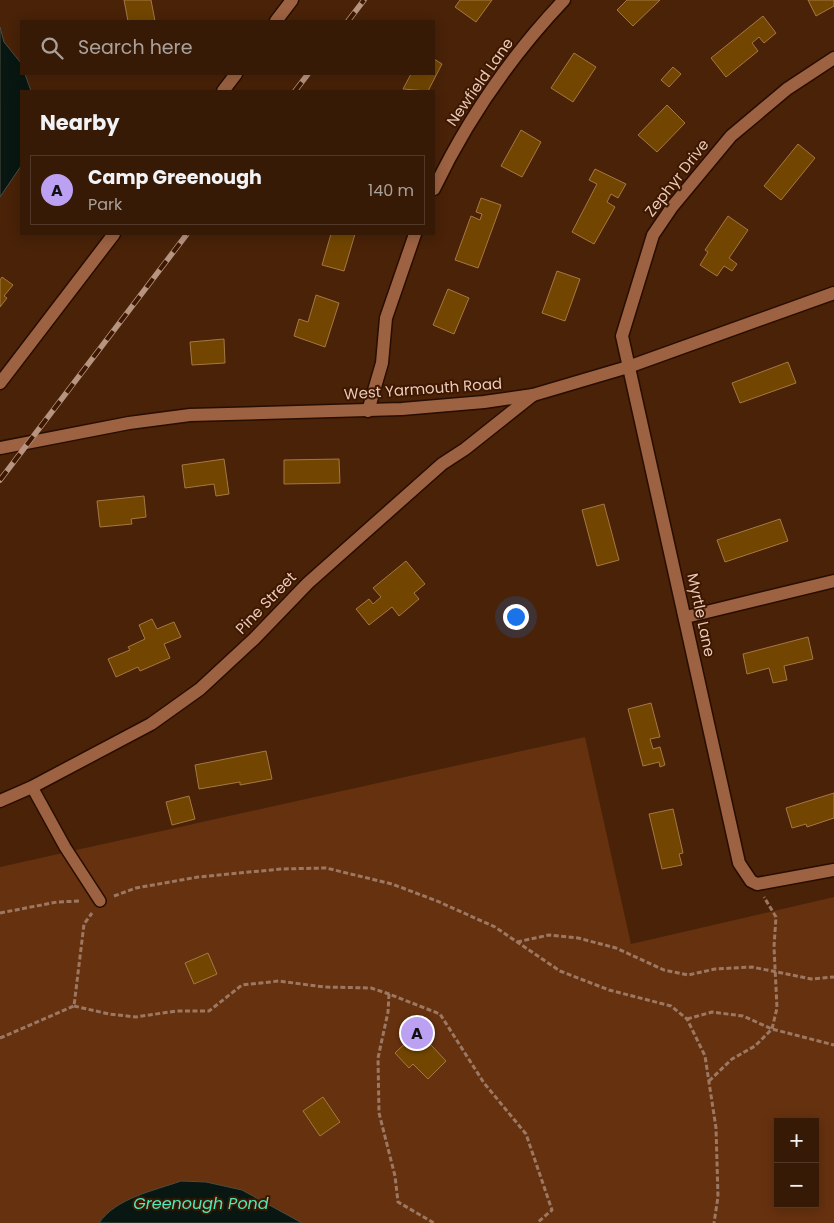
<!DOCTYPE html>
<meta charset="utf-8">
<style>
body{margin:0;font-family:Poppins,sans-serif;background:#3e2310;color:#f1f3f6}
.controls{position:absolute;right:15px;bottom:15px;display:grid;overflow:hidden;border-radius:0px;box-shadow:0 2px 12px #0003}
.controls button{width:45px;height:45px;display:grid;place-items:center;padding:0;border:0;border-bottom:1px solid #513828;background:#371a06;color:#f1f3f6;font:25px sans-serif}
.you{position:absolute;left:515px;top:616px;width:18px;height:18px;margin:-12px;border:4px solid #fff;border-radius:50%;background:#1a73e8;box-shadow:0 0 0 8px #1a73e833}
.badge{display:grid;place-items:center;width:32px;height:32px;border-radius:50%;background:#bca0f2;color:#111;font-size:16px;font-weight:700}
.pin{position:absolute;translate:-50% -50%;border:2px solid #fff;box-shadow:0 1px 5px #0006}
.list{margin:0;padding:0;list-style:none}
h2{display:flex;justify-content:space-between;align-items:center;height:65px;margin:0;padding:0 20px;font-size:21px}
h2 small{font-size:16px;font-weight:400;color:#aaa19b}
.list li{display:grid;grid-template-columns:32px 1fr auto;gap:15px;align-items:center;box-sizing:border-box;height:70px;margin:0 10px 10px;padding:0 10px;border:1px solid #513828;border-radius:0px}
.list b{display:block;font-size:19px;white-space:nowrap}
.list p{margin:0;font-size:16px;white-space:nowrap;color:#aaa19b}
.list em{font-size:16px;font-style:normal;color:#aaa19b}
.icon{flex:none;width:28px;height:28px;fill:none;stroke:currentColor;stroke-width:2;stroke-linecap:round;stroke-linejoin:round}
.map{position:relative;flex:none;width:834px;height:1223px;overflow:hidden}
.search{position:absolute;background:#371a06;box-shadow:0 2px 12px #0003;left:20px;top:20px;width:415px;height:55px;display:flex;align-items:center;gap:12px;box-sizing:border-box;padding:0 18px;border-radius:0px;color:#aaa19b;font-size:19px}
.panel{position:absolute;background:#371a06;box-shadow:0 2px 12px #0003;left:20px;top:90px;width:415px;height:145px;border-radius:0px}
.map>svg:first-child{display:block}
.green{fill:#66310f;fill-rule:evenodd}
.water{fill:#081711;stroke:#4c4d43}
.building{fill:#724600;stroke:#a47844}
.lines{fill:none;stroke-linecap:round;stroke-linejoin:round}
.lane-casing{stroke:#280d00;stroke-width:14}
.street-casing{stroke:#280d00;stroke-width:15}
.secondary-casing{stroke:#280d00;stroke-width:15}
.path{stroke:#9c7863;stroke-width:3;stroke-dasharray:5 2.5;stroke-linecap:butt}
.lane{stroke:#9c6242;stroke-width:11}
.street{stroke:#9c6242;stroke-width:12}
.secondary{stroke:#9c6242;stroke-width:12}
.rail-casing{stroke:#b79480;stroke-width:5.5}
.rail{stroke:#3e1700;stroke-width:4;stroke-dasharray:11;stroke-linecap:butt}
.labels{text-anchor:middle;stroke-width:4;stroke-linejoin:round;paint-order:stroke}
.street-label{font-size:15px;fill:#eacab9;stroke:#3e1700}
.water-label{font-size:16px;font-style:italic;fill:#49ebbd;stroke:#3e1700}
</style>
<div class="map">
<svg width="834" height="1223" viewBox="0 0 834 1223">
<rect width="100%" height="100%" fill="#492208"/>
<!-- green -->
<path class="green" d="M585 737 631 944 834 897V1223H0V867ZM778 1122H815V1204H778Z"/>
<!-- water -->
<g class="water">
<path d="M0 27 4 42 21 63V74H25L31 91H21V166L0 197Z"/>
<path d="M181 1181 206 1182 242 1190 302 1223H99C116 1198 153 1191 181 1181Z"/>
</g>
<!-- building -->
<g class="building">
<path d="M124 0H151L155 21H128Z"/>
<path d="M460 0H492L476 22 455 7Z"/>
<path d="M627 0H660L633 26 617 10Z"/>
<path d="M808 0H834V6L816 16Z"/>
<path d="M763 16 776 33 764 43 759 37 752 43 758 51 726 77 711 58Z"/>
<path d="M574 53 596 67 573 102 551 88Z"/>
<path d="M434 59 442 64 428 91 403 89 411 74H434Z"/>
<path d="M673 67 681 74 669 87 661 80Z"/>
<path d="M667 105 685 123 657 152 638 135Z"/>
<path d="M521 130 541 142 522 177 501 166Z"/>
<path d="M798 144 815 158 781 200 764 186Z"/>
<path d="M595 169 626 184 618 198 611 194 607 202 615 207 594 244 572 232 597 184 589 180Z"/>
<path d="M481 198 501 205 478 268 455 260 471 216 480 220 482 214 476 212Z"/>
<path d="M728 216 748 230 729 258 737 264 732 271 724 266 717 276 700 265 708 252 705 250Z"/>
<path d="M331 234H355L344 271 322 265Z"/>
<path d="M557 271 580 279 565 321 542 313Z"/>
<path d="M2 277 13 285 4 296 7 298 0 307V280Z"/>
<path d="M448 289 469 298 454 334 433 325Z"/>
<path d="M316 295 339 303 325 347 294 336 299 319 308 322Z"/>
<path d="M224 339 225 363 192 365 190 342Z"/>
<path d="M788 362 796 383 740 403 732 383Z"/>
<path d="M224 459 229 494 216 496 214 484 185 488 182 465Z"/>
<path d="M339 459 340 483 284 484V460Z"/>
<path d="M144 496 146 517 131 519 132 524 100 527 97 501Z"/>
<path d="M604 504 619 560 597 566 582 510Z"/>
<path d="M780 519 788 541 725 562 717 540Z"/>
<path d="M406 561 425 584 414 593 419 599 399 616 392 607 369 625 356 609 369 599 373 604 381 597 373 588Z"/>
<path d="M152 619 157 629 174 622 181 637 164 644 170 658 140 671 138 667 116 677 108 659 130 650 128 647 145 639 139 625Z"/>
<path d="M808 637 813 659 784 666 787 680 773 683 769 668 747 674 743 654Z"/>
<path d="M651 703 660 737 650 739 653 749 660 747 665 765 660 767 659 762 643 766 628 709Z"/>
<path d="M266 751 272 779 240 785V782L199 789 195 765Z"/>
<path d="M834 793V818L807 827 806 824 792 828 786 808Z"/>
<path d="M189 796 195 819 172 825 166 802Z"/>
<path d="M673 809 683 853 679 854 682 865 662 869 649 814Z"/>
<path d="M208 953 217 974 194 984 185 963Z"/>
<path d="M418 1031 446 1061 428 1079 413 1064 409 1068 395 1053Z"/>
<path d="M323 1097 340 1122 320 1136 303 1111Z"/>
</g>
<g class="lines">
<!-- lane casing -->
<g class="lane-casing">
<path id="lane" d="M32 787 65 847 100 901"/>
</g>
<!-- street casing -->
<g class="street-casing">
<g id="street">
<path d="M276 21 292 0"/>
<path d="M834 58 787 89 731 136 672 207 653 235 622 336 739 863 751 881 757 884 834 870"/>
<path d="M223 91 236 74"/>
<path d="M434 189C467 120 511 56 564 0"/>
<path d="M0 383 114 234"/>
<path d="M368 411 382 363 386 318 415 234"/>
<path d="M686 617 834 581"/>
<path d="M0 801 32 787 151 724 200 689 254 639 308 583 442 464 465 449 533 395"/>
</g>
</g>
<!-- secondary casing -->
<g class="secondary-casing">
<path id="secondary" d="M0 448 129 423 190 415 402 409 484 402 533 395 628 367 834 293"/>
</g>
<!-- path -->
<g class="path">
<path d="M114 896 136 888 198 877 281 869 326 868 392 884 437 901 495 927 560 971 609 990 671 1006 687 1019 705 1056 716 1128 718 1197 714 1223"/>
<path d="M0 913 57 902 81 901"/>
<path d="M517 942 549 935 578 938 616 948 664 970 688 975 715 969 752 967 811 979 834 977"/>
<path d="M389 994 388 1012 378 1058 379 1113 395 1176 398 1202 434 1223"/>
<path d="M74 1006 109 1014 136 1017 176 1011H209L242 985 279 981 324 987 371 988 389 994 440 1014 484 1083 526 1134 552 1210 537 1223"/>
<path d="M687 1019 712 1012 743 1016 772 1029 834 1045"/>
<path d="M0 1038 74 1006 84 924 92 913"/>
<path d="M709 1081 732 1059 755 1046 772 1029 777 1008 774 947 776 917 764 897"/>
</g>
<!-- lane -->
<use href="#lane" class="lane"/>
<!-- street -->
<use href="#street" class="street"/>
<!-- secondary -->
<use href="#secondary" class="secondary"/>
<!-- rail casing -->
<g class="rail-casing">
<g id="rail">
<path d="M348 21 364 0"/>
<path d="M295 91 308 74"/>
<path d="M0 480 187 234"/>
</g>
</g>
<!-- rail -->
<use href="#rail" class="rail"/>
</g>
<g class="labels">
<!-- street labels -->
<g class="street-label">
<text transform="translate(480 82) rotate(-55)" y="5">Newfield Lane</text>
<text transform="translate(677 178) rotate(-52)" y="5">Zephyr Drive</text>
<text transform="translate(423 389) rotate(-4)" y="5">West Yarmouth Road</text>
<text transform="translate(266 603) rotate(-46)" y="5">Pine Street</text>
<text transform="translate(701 615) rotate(78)" y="5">Myrtle Lane</text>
</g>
<!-- water labels -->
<g class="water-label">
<text x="201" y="1209">Greenough Pond</text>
</g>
</g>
</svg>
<div class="controls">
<button>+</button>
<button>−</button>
</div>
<div class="you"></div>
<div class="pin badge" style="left:417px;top:1033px">A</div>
<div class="search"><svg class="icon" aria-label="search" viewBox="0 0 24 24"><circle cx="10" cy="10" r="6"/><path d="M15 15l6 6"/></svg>Search here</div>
<section class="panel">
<h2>Nearby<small></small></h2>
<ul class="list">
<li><span class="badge">A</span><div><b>Camp Greenough</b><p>Park</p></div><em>140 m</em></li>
</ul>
</section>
</div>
